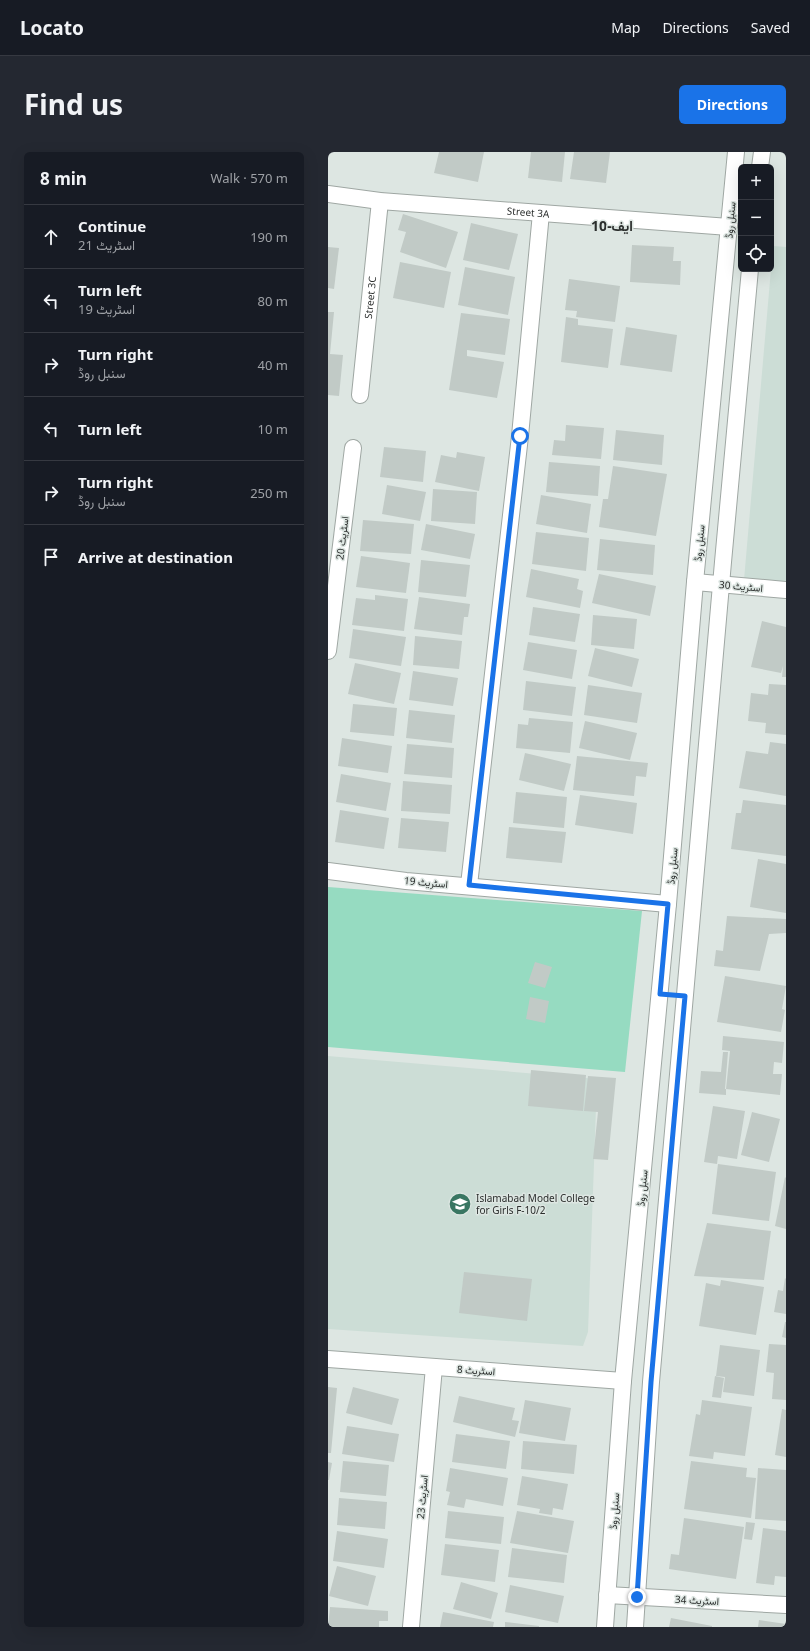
<!DOCTYPE html>
<meta charset="utf-8">
<style>
body{margin:0;font-family:"Noto Sans",Vazirmatn,sans-serif;background:#242831;color:#f1f3f6}
.controls{position:absolute;right:12px;top:12px;display:grid;overflow:hidden;border-radius:6px;box-shadow:0 4px 16px #0002}
.controls button{width:36px;height:36px;display:grid;place-items:center;padding:0;border:0;border-bottom:1px solid #363941;background:#171b24;color:#f1f3f6;font:20px sans-serif}
.stop{position:absolute;width:12px;height:12px;margin:-9px;border:3px solid #1a73e8;border-radius:50%;background:#fff}
.stop.end{background:#1a73e8;border-color:#fff;box-shadow:0 1px 4px #0008}
.list{margin:0;padding:0;list-style:none}
h2{display:flex;justify-content:space-between;align-items:center;height:52px;margin:0;padding:0 16px;font-size:17px}
h2 small{font-size:13px;font-weight:400;color:#9ea1a6}
.list li{display:grid;grid-template-columns:26px 1fr auto;gap:12px;align-items:center;box-sizing:border-box;height:64px;padding:0 16px;border-top:1px solid #363941}
.list b{display:block;font-size:15px;white-space:nowrap}
.list p{margin:0;font-size:13px;white-space:nowrap;color:#9ea1a6}
.list em{font-size:13px;font-style:normal;color:#9ea1a6}
.icon{flex:none;width:22px;height:22px;fill:none;stroke:currentColor;stroke-width:2;stroke-linecap:round;stroke-linejoin:round}
.map{position:relative;flex:none;width:458px;height:1475px;overflow:hidden;border-radius:6px}
header{display:flex;align-items:center;gap:24px;box-sizing:border-box;height:56px;padding:0 20px;background:#171b24;border-bottom:1px solid #363941}
header strong{font-size:19px}
nav{display:flex;gap:22px;margin-inline-start:auto;font-size:14px}
.intro{display:flex;align-items:center;justify-content:space-between;box-sizing:border-box;height:96px;padding:0 24px}
h1{margin:0;font-size:28px}
.button{padding:10px 18px;border-radius:6px;background:#1a73e8;color:#fff;font-size:14px;font-weight:700}
main{display:flex;gap:24px;padding:0 24px}
aside{flex:1;background:#171b24;border-radius:6px;box-shadow:0 4px 16px #0002}
.map>svg:first-child{display:block}
.built{fill:#ccddd6}
.green{fill:#96dbc1}
.building{fill:#c1cac6}
.lines{fill:none;stroke-linecap:round;stroke-linejoin:round}
.minor-casing{stroke:#9fa7a3;stroke-width:18}
.minor{stroke:#fff;stroke-width:16}
.route{stroke:#1a73e8;stroke-width:5}
.labels{text-anchor:middle;stroke-width:3;stroke-linejoin:round;paint-order:stroke}
.street-label{font-size:10px;fill:#2b2e2d;stroke:#dde6e2}
.poi-label{font-size:10px;fill:#2b2e2d;stroke:#dde6e2;text-anchor:start}
.district-label{font-size:14px;font-weight:bold;fill:#2b2e2d;stroke:#dde6e2}
</style>
<header>
<strong>Locato</strong>
<nav><a>Map</a><a>Directions</a><a>Saved</a></nav>
</header>
<div class="intro"><h1>Find us</h1><a class="button">Directions</a></div>
<main>
<aside>
<h2>8 min<small>Walk · 570 m</small></h2>
<ul class="list">
<li><svg class="icon" aria-label="ahead" viewBox="0 0 24 24"><path d="M12 20V5M6 11l6-6 6 6"/></svg><div><b>Continue</b><p>اسٹریٹ 21</p></div><em>190 m</em></li>
<li><svg class="icon" aria-label="left" viewBox="0 0 24 24"><path d="M17 20v-9H6M10 6l-5 5 5 5"/></svg><div><b>Turn left</b><p>اسٹریٹ 19</p></div><em>80 m</em></li>
<li><svg class="icon" aria-label="right" viewBox="0 0 24 24"><path d="M7 20v-9h11M14 6l5 5-5 5"/></svg><div><b>Turn right</b><p>سنبل روڈ</p></div><em>40 m</em></li>
<li><svg class="icon" aria-label="left" viewBox="0 0 24 24"><path d="M17 20v-9H6M10 6l-5 5 5 5"/></svg><div><b>Turn left</b></div><em>10 m</em></li>
<li><svg class="icon" aria-label="right" viewBox="0 0 24 24"><path d="M7 20v-9h11M14 6l5 5-5 5"/></svg><div><b>Turn right</b><p>سنبل روڈ</p></div><em>250 m</em></li>
<li><svg class="icon" aria-label="arrive" viewBox="0 0 24 24"><path d="M6 21V4h12l-3 4 3 4H6"/></svg><div><b>Arrive at destination</b></div></li>
</ul>
</aside>
<div class="map">
<svg width="458" height="1475" viewBox="0 0 458 1475">
<rect width="100%" height="100%" fill="#dde6e2"/>
<!-- built -->
<g class="built">
<path d="M445 94 458 95V431L416 428Z"/>
<path d="M0 904 269 927 260 1180 255 1194 0 1177Z"/>
</g>
<!-- green -->
<path class="green" d="M0 735 314 759 297 920 0 895Z"/>
<!-- building -->
<g class="building">
<path d="M111 0H156L150 30 106 21Z"/>
<path d="M203 0H237L234 30 200 26Z"/>
<path d="M246 0H282L278 31 242 27Z"/>
<path d="M75 62 130 80 118 116 72 100 78 80 70 78Z"/>
<path d="M143 71 190 82 181 118 135 108Z"/>
<path d="M304 93 346 95 345 109H353L352 133 302 130Z"/>
<path d="M0 95 11 96 6 137 0 136Z"/>
<path d="M72 110 123 120 116 156 65 146Z"/>
<path d="M137 115 187 125 180 163 130 153Z"/>
<path d="M241 127 292 134 287 170 248 165 249 159 237 158Z"/>
<path d="M0 160H6L2 202 15 203 11 244 0 243Z"/>
<path d="M133 161 182 167 177 203 139 198V204L176 210 169 246 121 238Z"/>
<path d="M238 165 250 167V173L285 177 280 216 233 210Z"/>
<path d="M298 175 349 183 344 220 292 213Z"/>
<path d="M238 273 276 276 273 307 224 303 226 288 237 289Z"/>
<path d="M288 278 336 283 334 313 285 308Z"/>
<path d="M56 295 98 299 95 330 52 325Z"/>
<path d="M129 300 157 305 151 339 107 330 113 303 128 306Z"/>
<path d="M221 310 272 314 270 344 218 340Z"/>
<path d="M285 314 339 322 328 384 271 375 275 347H280Z"/>
<path d="M59 333 98 340 92 369 54 362Z"/>
<path d="M105 337 149 340 147 372 103 369Z"/>
<path d="M213 343 263 352 259 381 208 372Z"/>
<path d="M35 368 86 372 83 402 32 399Z"/>
<path d="M98 372 147 382 142 407 93 398Z"/>
<path d="M208 380 261 386 258 419 204 412Z"/>
<path d="M272 387 327 393 325 423 269 418Z"/>
<path d="M33 404 82 411 78 441 28 435Z"/>
<path d="M93 408 142 413 138 445 90 440Z"/>
<path d="M203 417 251 427 249 437 255 439 252 456 198 445Z"/>
<path d="M271 422 328 434 322 464 264 451Z"/>
<path d="M47 443 80 447 76 479 24 473 28 446 47 448Z"/>
<path d="M91 445 142 452 140 465H136L134 483 86 477Z"/>
<path d="M205 455 252 462 247 490 201 483Z"/>
<path d="M265 463 309 467 306 497 263 493Z"/>
<path d="M434 469 458 475V525H454L455 514 453 521 423 515Z"/>
<path d="M25 477 78 485 73 514 21 506Z"/>
<path d="M87 484 134 489 131 517 85 513Z"/>
<path d="M200 490 249 498 244 527 195 518Z"/>
<path d="M267 496 311 507 304 535 260 524Z"/>
<path d="M27 511 73 521 66 552 20 542Z"/>
<path d="M85 519 130 526 125 554 81 548Z"/>
<path d="M198 529 248 535 244 564 195 558Z"/>
<path d="M441 532 458 533V583L437 581 438 571 420 569 423 541 440 543Z"/>
<path d="M260 533 314 541 309 571 256 563Z"/>
<path d="M25 552 69 556 66 584 22 580Z"/>
<path d="M81 558 127 563 124 591 78 586Z"/>
<path d="M201 566 245 570 242 601 188 596 190 572 200 573Z"/>
<path d="M257 569 309 581 302 608 251 596Z"/>
<path d="M14 586 64 594 60 621 10 614Z"/>
<path d="M442 590 458 592V644L411 636 418 599 440 602Z"/>
<path d="M79 592 126 596 124 626 76 622Z"/>
<path d="M197 601 243 612 236 639 191 628Z"/>
<path d="M249 604 320 611 318 625 308 624 306 644 245 638Z"/>
<path d="M13 622 63 631 58 659 8 650Z"/>
<path d="M75 629 124 633 122 662 73 659Z"/>
<path d="M188 640 239 645 236 676 185 671Z"/>
<path d="M252 643 309 651 305 682 247 673Z"/>
<path d="M415 648 458 653V704L403 697 408 661H413Z"/>
<path d="M12 658 61 666 56 697 7 690Z"/>
<path d="M73 666 121 670 118 700 70 696Z"/>
<path d="M181 675 238 680 234 711 178 706Z"/>
<path d="M430 707 458 712V761L422 755Z"/>
<path d="M399 764 458 767V781L441 782 432 819 386 814 388 798 395 799Z"/>
<path d="M207 810 224 815 217 836 200 831Z"/>
<path d="M397 824 458 834 454 857 457 858 453 880 389 870Z"/>
<path d="M202 845 221 849 217 871 198 867Z"/>
<path d="M395 884 456 890 454 911 446 910 445 922H454L452 943 398 937V943L371 941 373 919 393 920 395 900H400L397 937H398L402 899 394 898Z"/>
<path d="M203 918 258 923 255 959 200 954Z"/>
<path d="M260 924 288 926 280 1008 265 1007 270 960 256 959Z"/>
<path d="M385 954 417 959 409 1007 390 1004 389 1012 376 1010Z"/>
<path d="M424 960 452 967 441 1010 413 1003Z"/>
<path d="M390 1012 448 1020 441 1069 384 1062Z"/>
<path d="M457 1025 458 1026V1077L447 1074Z"/>
<path d="M379 1071 443 1079 436 1128 366 1124Z"/>
<path d="M136 1120 204 1127 199 1169 131 1161Z"/>
<path d="M457 1126 458 1127V1162L446 1160 450 1138 455 1139Z"/>
<path d="M393 1128 436 1135 428 1183 371 1174 378 1131 392 1134Z"/>
<path d="M457 1170H458V1186L454 1185Z"/>
<path d="M441 1192 458 1193V1248L444 1247 446 1221 438 1220Z"/>
<path d="M392 1193 432 1198 426 1244 395 1240 397 1225 388 1224Z"/>
<path d="M387 1224 396 1226 393 1246 384 1245Z"/>
<path d="M0 1235 9 1236 3 1301H0Z"/>
<path d="M25 1235 71 1247 64 1273 18 1261Z"/>
<path d="M131 1244 187 1256 184 1268 191 1269 187 1285 125 1270Z"/>
<path d="M197 1248 243 1256 237 1289 191 1281Z"/>
<path d="M374 1248 424 1255 417 1304 386 1300 385 1307 361 1304 368 1262 372 1263Z"/>
<path d="M454 1257 458 1258V1305L447 1303Z"/>
<path d="M19 1274 71 1282 66 1310 14 1302Z"/>
<path d="M128 1282 182 1289 178 1317 124 1310Z"/>
<path d="M195 1289 249 1293 246 1322 193 1317Z"/>
<path d="M15 1309 61 1313 58 1344 12 1340Z"/>
<path d="M363 1309 419 1316 418 1325 428 1326 423 1366 356 1357Z"/>
<path d="M0 1310 4 1311 1 1328H0Z"/>
<path d="M122 1316 180 1326 175 1354 138 1347 136 1356 119 1353 122 1340 118 1339Z"/>
<path d="M430 1316 458 1318V1369L427 1367Z"/>
<path d="M194 1324 240 1332 235 1358 225 1356 224 1363 211 1361 212 1357 189 1353Z"/>
<path d="M11 1346 59 1350 57 1377 9 1373Z"/>
<path d="M120 1359 176 1365 173 1392 117 1386Z"/>
<path d="M189 1359 246 1369 240 1401 182 1391Z"/>
<path d="M356 1366 416 1375 408 1427 341 1417 343 1402 351 1403Z"/>
<path d="M418 1370 427 1371 424 1388 416 1387Z"/>
<path d="M435 1376 458 1379V1425L447 1424 446 1433 428 1431Z"/>
<path d="M9 1379 60 1387 56 1416 5 1409Z"/>
<path d="M117 1392 171 1398 167 1430 113 1423Z"/>
<path d="M184 1396 239 1403 236 1431 180 1425Z"/>
<path d="M9 1414 48 1424 40 1454 1 1444Z"/>
<path d="M133 1430 170 1441 163 1467 125 1457Z"/>
<path d="M182 1433 236 1444 230 1471 177 1460Z"/>
<path d="M2 1455 60 1459V1469H51V1475H0Z"/>
<path d="M115 1460 166 1470 165 1475H112Z"/>
<path d="M343 1466 384 1474V1475H341Z"/>
<path d="M431 1468 458 1472V1475H430Z"/>
<path d="M177 1470 211 1474V1475H177Z"/>
</g>
<g class="lines">
<!-- minor casing -->
<g class="minor-casing">
<g id="minor">
<path d="M432 15 434 0"/>
<path id="s1" d="M0 42 52 49 401 75"/>
<path id="s2" d="M32 243 52 49"/>
<path d="M367 430 458 438"/>
<path d="M0 499 25 296"/>
<path d="M0 719 78 729 340 752"/>
<path d="M141 733 192 284 213 61"/>
<path d="M0 1207 295 1229"/>
<path d="M279 1443 458 1453"/>
<path d="M83 1475 106 1215"/>
<path d="M277 1475 295 1229 340 752 367 430 408 0"/>
<path d="M307 1475 323 1230 395 410 422 117"/>
</g>
</g>
<!-- minor -->
<use href="#minor" class="minor"/>
</g>
<g class="lines">
<!-- route -->
<path class="route" d="M192 284 141 733 340 752 332 842 357 844 323 1230 309 1445"/>
</g>
<!-- icons -->
<defs>
<g id="university-disc" transform="scale(1.15)"><circle r="9.5" fill="#397662" stroke="#dde6e2"/><path d="M0-5L7-2L0 1L-7-2ZM-4 1L0 2.5L4 1V4Q0 6-4 4Z" fill="#fff"/></g>
</defs>
<g fill-rule="evenodd">
<use href="#university-disc" x="132" y="1052"/>
</g>
<g class="labels">
<!-- street labels -->
<g class="street-label">
<text dy="4" stroke="none"><textPath href="#s1" startOffset="201">Street 3A</textPath></text>
<text transform="translate(402 68) rotate(-85)" y="4">سنبل روڈ</text>
<text dy="4" stroke="none"><textPath href="#s2" startOffset="98">Street 3C</textPath></text>
<text transform="translate(14 386) rotate(-83)" y="4">اسٹریٹ 20</text>
<text transform="translate(371 391) rotate(-85)" y="4">سنبل روڈ</text>
<text transform="translate(413 434) rotate(5)" y="4">اسٹریٹ 30</text>
<text transform="translate(344 714) rotate(-85)" y="4">سنبل روڈ</text>
<text transform="translate(98 730) rotate(5)" y="4">اسٹریٹ 19</text>
<text transform="translate(314 1036) rotate(-85)" y="4">سنبل روڈ</text>
<text transform="translate(148 1218) rotate(4)" y="4">اسٹریٹ 8</text>
<text transform="translate(94 1345) rotate(-85)" y="4">اسٹریٹ 23</text>
<text transform="translate(286 1359) rotate(-86)" y="4">سنبل روڈ</text>
<text transform="translate(369 1448) rotate(3)" y="4">اسٹریٹ 34</text>
</g>
<!-- poi labels -->
<g class="poi-label">
<text x="148" y="1050">Islamabad Model College<tspan x="148" dy="12">for Girls F-10/2</tspan></text>
</g>
<!-- district labels -->
<g class="district-label">
<text x="284" y="79">ایف-10</text>
</g>
</g>
</svg>
<div class="controls">
<button>+</button>
<button>−</button>
<button><svg class="icon" aria-label="locate" viewBox="0 0 24 24"><circle cx="12" cy="12" r="6"/><path d="M12 2v4M12 18v4M2 12h4M18 12h4"/></svg></button>
</div>
<div class="stop" style="left:192px;top:284px"></div>
<div class="stop end" style="left:309px;top:1445px"></div>
</div>
</main>
